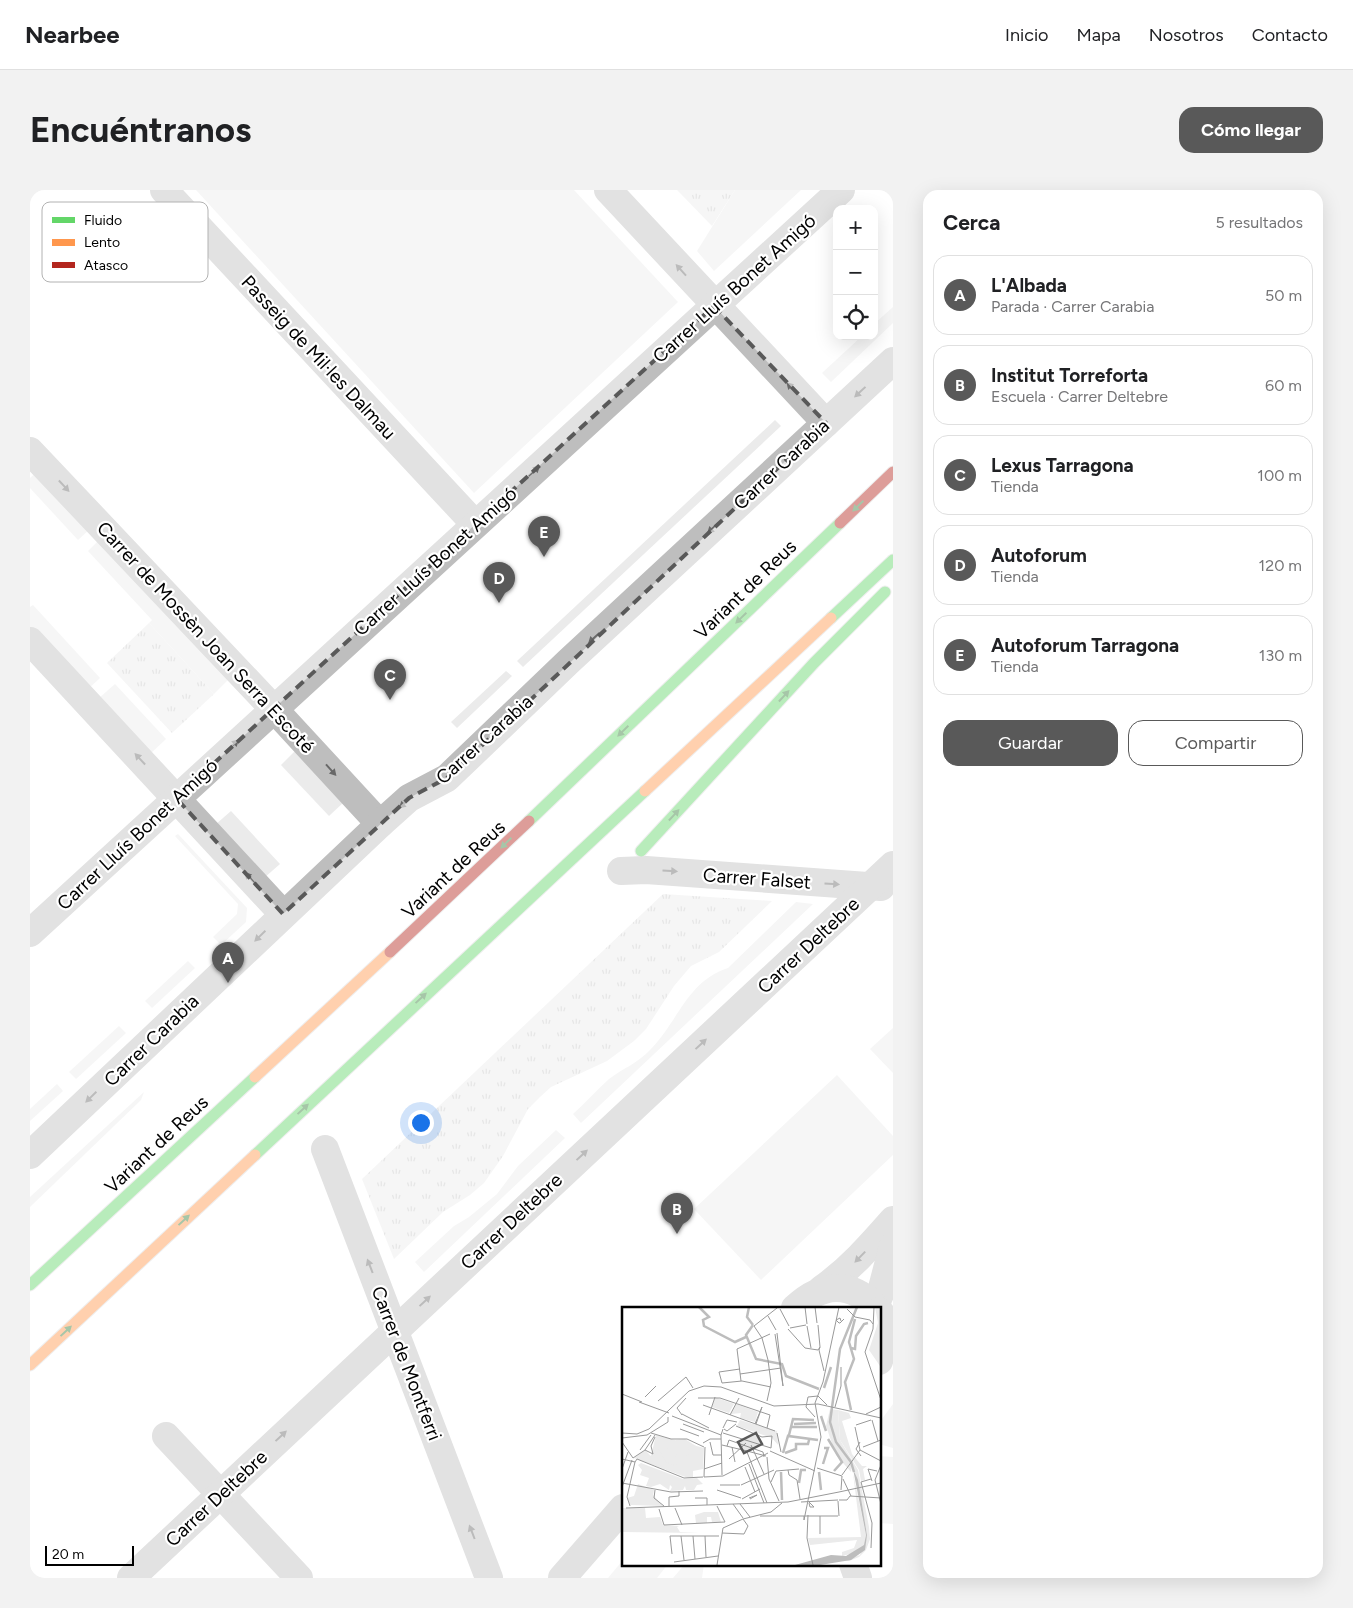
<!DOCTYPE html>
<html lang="es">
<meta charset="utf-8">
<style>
body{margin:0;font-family:Figtree,sans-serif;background:#f2f2f2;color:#202124}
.controls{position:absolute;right:15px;top:15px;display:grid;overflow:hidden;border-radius:10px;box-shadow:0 5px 20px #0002}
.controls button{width:45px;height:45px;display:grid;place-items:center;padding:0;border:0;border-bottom:1px solid #e0e0e0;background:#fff;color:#202124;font:25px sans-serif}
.scale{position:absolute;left:15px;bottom:12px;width:89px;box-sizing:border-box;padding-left:5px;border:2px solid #000;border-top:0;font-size:14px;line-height:18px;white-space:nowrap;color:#000;-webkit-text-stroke:4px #fff;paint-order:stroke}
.you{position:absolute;left:390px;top:932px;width:18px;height:18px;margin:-12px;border:4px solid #fff;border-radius:50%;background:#1a73e8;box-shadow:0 0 0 8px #1a73e833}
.badge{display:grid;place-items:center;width:32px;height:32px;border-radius:50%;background:#595959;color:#fff;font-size:16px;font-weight:700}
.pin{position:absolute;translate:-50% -41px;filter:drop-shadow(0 1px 2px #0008)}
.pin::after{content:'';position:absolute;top:26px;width:18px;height:15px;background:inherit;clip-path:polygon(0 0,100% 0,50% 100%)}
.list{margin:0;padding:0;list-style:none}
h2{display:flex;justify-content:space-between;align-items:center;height:65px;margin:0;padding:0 20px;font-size:21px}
h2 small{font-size:16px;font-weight:400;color:#757577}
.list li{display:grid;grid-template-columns:32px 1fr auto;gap:15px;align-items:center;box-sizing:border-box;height:80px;margin:0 10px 10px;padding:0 10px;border:1px solid #e0e0e0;border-radius:15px}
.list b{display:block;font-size:19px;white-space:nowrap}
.list p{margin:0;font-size:16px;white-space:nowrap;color:#757577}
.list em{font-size:16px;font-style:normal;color:#757577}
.actions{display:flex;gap:10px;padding:15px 20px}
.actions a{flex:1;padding:11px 0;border:1px solid #595959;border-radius:15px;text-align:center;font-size:18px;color:#595959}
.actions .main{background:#595959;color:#fff}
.icon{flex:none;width:28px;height:28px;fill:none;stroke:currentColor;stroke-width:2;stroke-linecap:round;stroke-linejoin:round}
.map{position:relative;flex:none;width:863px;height:1388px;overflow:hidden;border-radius:15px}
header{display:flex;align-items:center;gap:30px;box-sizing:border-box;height:70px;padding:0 25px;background:#fff;border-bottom:1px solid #e0e0e0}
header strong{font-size:24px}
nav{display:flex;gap:28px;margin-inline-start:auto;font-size:18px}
.intro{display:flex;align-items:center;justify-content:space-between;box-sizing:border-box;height:120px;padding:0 30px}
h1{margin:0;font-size:35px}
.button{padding:12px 22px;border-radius:15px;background:#595959;color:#fff;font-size:18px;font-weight:700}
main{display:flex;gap:30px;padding:0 30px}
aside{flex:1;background:#fff;border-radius:15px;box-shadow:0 5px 20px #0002}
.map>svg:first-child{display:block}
.green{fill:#ebebeb}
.park{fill:url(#park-tufts)}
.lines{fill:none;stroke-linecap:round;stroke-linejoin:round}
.fast-casing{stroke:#dbdbdb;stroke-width:13}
.slow-casing{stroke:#dbdbdb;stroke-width:13}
.jam-casing{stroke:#dbdbdb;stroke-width:13}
.street{stroke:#bebebe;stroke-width:28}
.fast{stroke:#63d668;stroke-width:11}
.slow{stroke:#ff974d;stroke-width:11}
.jam{stroke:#b3261e;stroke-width:11}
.oneway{fill:#686868}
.oneway2{fill:#3b803e}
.marked{fill:none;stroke:#595959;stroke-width:4;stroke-dasharray:10 6;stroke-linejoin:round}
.labels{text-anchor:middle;stroke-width:4.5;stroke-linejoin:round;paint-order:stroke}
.street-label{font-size:19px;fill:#000;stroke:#fff}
.inset-river{fill:none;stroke:#bdbdbd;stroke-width:2.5}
.inset-road{fill:none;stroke:#999;stroke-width:1}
.view{fill:#595959;fill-opacity:0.15;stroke:#595959;stroke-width:2.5}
.inset-edge{fill:none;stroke:#000;stroke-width:2.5}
.key{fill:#fff;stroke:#b2b2b2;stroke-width:1}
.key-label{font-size:14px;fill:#000}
</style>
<header>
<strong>Nearbee</strong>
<nav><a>Inicio</a><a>Mapa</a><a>Nosotros</a><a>Contacto</a></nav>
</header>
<div class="intro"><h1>Encuéntranos</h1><a class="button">Cómo llegar</a></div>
<main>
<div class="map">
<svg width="863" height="1388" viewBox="0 0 863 1388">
<defs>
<pattern id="park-tufts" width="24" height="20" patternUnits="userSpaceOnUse" patternTransform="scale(1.25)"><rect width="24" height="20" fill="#ebebeb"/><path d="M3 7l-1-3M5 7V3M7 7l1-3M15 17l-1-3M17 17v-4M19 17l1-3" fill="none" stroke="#c8c8c8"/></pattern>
</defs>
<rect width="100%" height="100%" fill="#fff"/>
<!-- green -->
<g class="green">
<path d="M166 0H544L648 112 444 303Z"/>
<path d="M705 0H771L684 81 667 61Z"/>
<path d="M863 117V133L801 192 792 183 832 146H844V134Z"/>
<path d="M745 230 751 236 493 477 487 471Z"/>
<path d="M8 281 61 338 48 350 0 298V288Z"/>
<path d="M71 348 201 487 184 504 119 433 122 430 58 361Z"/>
<path d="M3 415 70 488 58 499 0 437V417Z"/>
<path d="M476 481 482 486 427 538 421 532Z"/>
<path d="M85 494 136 549 119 565 68 509Z"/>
<path d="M266 560 315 611 299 626 251 575Z"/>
<path d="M201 621 250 674 234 688 185 635Z"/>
<path d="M148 644 217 718 216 732 191 755 183 747 207 724 208 714 145 646Z"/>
<path d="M766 712 783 714 551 933 543 924C555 913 567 900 579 889 592 879 608 873 620 860 648 832 657 791 698 778Z"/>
<path d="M158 771 165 778 122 818 115 811Z"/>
<path d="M89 836 96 843 46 889 39 882Z"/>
<path d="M863 838V883L840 859Z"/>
<path d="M807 885 863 946V965L731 1090 664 1019Z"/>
<path d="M27 894 33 901 0 931V919Z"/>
<path d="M114 902 111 910 0 1017V1007Z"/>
<path d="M526 940 535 948 394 1082 385 1072 424 1036 439 1027 467 1004 488 976Z"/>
<path d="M863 1214V1258L849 1254V1233Z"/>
<path d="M849 1266 863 1267V1334L849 1333Z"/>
<path d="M593 1370V1374H638L627 1388H578Z"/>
<path d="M655 1374H674L672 1388H643Z"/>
</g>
<!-- park -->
<g class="park">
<path d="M647 0H705L682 36Z"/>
<path d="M119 433 184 504 142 543 77 473Z"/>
<path d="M633 704 742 711 689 762 661 776 644 796 616 839 604 851 577 871 521 897 510 907 498 919 473 966 454 993 440 1005 413 1022 364 1069 332 989Z"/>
</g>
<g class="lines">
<!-- fast casing -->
<g class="fast-casing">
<g id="fast">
<path d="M801 428 863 370"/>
<path d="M499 631 810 333"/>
<path d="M611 661 784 473 855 402"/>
<path d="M225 965 615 601"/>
<path d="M0 1095 225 887"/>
</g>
</g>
<!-- slow casing -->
<g class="slow-casing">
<g id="slow">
<path d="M615 601 801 428"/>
<path d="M225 887 360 762"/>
<path d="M0 1175 225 965"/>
</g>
</g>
<!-- jam casing -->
<g class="jam-casing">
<g id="jam">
<path d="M810 333 863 282"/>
<path d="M360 762 499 631"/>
</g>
</g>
<!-- street -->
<g class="street">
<path d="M134 0 445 334"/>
<path d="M578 0 796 233"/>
<path d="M0 261 243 518 350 634"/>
<path d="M0 451 253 724"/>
<path d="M591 681 616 680 851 697"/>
<path d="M0 743 811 0"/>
<path d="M295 959 459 1388"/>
<path d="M0 965 350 634 379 608 417 588 538 472 863 171"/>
<path d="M792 1099C820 1079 841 1055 863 1030"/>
<path d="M845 1116 851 1102 863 1056"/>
<path d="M765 1118C792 1093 819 1090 847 1118"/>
<path d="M849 1121C862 1134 854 1156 849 1171"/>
<path d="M136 1246 269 1388"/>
<path d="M823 1374 828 1388"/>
<path d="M101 1388 863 675"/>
<path d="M532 1388 593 1318"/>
</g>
<!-- fast -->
<use href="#fast" class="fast"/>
<!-- slow -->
<use href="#slow" class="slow"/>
<!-- jam -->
<use href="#jam" class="jam"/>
</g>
<!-- one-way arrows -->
<defs><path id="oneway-solid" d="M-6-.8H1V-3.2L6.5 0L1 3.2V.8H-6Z" transform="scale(1.25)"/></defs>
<g class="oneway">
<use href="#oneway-solid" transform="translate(651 80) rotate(-132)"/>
<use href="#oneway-solid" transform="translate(762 198) rotate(-134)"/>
<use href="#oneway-solid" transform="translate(830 202) rotate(137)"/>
<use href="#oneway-solid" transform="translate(504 281) rotate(-42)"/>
<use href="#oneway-solid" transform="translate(34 296) rotate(47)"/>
<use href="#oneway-solid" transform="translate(683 338) rotate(137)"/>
<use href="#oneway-solid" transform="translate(564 448) rotate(137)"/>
<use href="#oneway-solid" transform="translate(203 555) rotate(-43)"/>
<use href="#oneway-solid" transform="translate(110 569) rotate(-133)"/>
<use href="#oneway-solid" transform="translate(301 580) rotate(48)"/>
<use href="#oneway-solid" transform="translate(375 613) rotate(140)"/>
<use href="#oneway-solid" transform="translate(640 681) rotate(4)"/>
<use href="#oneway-solid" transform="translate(220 688) rotate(-132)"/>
<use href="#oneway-solid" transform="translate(802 694) rotate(4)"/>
<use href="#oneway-solid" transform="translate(230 746) rotate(136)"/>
<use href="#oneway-solid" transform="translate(671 854) rotate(-43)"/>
<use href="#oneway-solid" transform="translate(61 907) rotate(136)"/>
<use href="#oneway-solid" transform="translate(552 965) rotate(-43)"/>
<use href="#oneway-solid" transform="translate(830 1067) rotate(134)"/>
<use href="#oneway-solid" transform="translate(340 1076) rotate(-111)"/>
<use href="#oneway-solid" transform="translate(395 1111) rotate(-43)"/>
<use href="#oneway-solid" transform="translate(251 1246) rotate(-43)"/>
<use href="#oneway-solid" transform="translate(442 1342) rotate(-111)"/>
</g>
<g class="oneway2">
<use href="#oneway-solid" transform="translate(828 316) rotate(136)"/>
<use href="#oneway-solid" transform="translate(711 428) rotate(136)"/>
<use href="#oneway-solid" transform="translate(754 506) rotate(-47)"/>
<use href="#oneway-solid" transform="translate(593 541) rotate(136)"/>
<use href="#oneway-solid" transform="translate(644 625) rotate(-47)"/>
<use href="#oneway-solid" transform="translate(476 653) rotate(136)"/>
<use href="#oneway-solid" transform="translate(391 808) rotate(-43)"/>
<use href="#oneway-solid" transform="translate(273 919) rotate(-43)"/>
<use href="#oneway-solid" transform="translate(154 1030) rotate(-43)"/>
<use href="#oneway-solid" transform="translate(36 1141) rotate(-43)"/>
</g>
<!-- marked area -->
<path d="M0 0H863V1388H0ZM684 116 796 233 417 588 379 608 253 724 146 608Z" fill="#fff" fill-opacity=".55" fill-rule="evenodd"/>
<path class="marked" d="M684 116 796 233 417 588 379 608 253 724 146 608Z"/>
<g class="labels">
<!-- street labels -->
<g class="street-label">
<text transform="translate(704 98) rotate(-42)" y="7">Carrer Lluís Bonet Amigó</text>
<text transform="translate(289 167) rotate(47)" y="7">Passeig de Mil·les Dalmau</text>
<text transform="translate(751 274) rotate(-43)" y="7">Carrer Carabia</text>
<text transform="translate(405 371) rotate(-42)" y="7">Carrer Lluís Bonet Amigó</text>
<text transform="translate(715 399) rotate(-44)" y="7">Variant de Reus</text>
<text transform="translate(176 447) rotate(47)" y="7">Carrer de Mossèn Joan Serra Escoté</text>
<text transform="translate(454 549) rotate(-42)" y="7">Carrer Carabia</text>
<text transform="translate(107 644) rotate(-43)" y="7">Carrer Lluís Bonet Amigó</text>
<text transform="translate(423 679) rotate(-43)" y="7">Variant de Reus</text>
<text transform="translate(727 688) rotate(4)" y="7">Carrer Falset</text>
<text transform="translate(778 755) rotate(-43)" y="7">Carrer Deltebre</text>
<text transform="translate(121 850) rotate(-44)" y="7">Carrer Carabia</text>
<text transform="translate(126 954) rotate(-43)" y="7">Variant de Reus</text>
<text transform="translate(481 1031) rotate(-43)" y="7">Carrer Deltebre</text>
<text transform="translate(377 1173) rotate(69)" y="7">Carrer de Montferri</text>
<text transform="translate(186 1308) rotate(-43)" y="7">Carrer Deltebre</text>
</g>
</g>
<!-- overview -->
<g transform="translate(592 1117)">
<rect width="259" height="259" fill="#fff"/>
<path d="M93 90 112 97 107 106 90 100ZM114 97 136 105 133 115 118 111 119 106 109 107ZM208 102 216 103 218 133 236 163 247 220 248 232 244 243 237 250 227 254H220L238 248 245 227 232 161 230 157 229 165 214 148 204 119ZM118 113 155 124 156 138 150 131 115 119ZM34 128 82 141 81 162 71 164V171H66L12 151 23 143 29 149ZM19 156 61 172 75 171 81 177 75 178 72 183H64L63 179 61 183 48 184 50 180 48 178 47 183 38 177 29 180 24 179 27 171 18 168 20 163 16 158ZM231 166 244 228 242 238 232 246 220 249V245L232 241 235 233 188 238 186 231 239 230ZM0 201H23L24 211 38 210 41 218 57 219 55 220 58 225 77 226 0 225ZM82 205H96L99 215H90L89 210H85V216H74L73 208Z" fill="#ebebeb"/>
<path d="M253 0H259L258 59 247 43 256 16Z" fill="#ebebeb"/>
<path d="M216 103 227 106 229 111 220 114 230 147 240 159H245L241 162 243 173 239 174 237 163 218 133ZM63 132 74 139 66 141 67 149 52 147 54 150 65 151H61L59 159V151H55L54 159 44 155 36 141 46 142 54 133ZM16 177 32 183 31 188 41 199 8 198 5 191 12 189Z" fill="#ebebeb"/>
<path d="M231 162 236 173 245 228 243 243 229 253 198 258H173L209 248 224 249 242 238 244 228Z" fill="#bdbdbd"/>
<path class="inset-river" d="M77 0 87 10 81 13 82 19 113 35 124 30M127 0 125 10 131 18M131 18 124 28 134 52 160 57 164 69 197 82M229 41 233 42 234 29 242 17 246 16M202 81 209 60M229 103 223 75 232 52 227 35 233 12M199 109 204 124M172 117 194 116M169 120H195M167 128 171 112 192 113M206 132 220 155 212 164M161 146 166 129 196 133M163 146 174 142V137H186L187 133M201 157 206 141H202M159 165 160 193M197 165 199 183M232 165 229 155 214 135 208 115 218 42 235 0M177 176 179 163H184"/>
<path class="inset-road" d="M183 0 185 17M193 0 195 16M252 0 251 22 243 45 259 93M158 2 167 19M225 2 233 10 248 13 251 17M146 9 154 23M219 14 218 11 214 13 217 16H218L222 12M196 18 198 40M185 19 189 41M168 21 184 18M166 22 183 41 196 43 198 40 197 43M153 27 161 79 155 26M197 43 202 64M118 62 97 65 100 76 120 74 149 80M118 67 159 61M119 74 115 42 148 27M0 87 20 95M23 90 34 79M76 91H98L148 108 145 121M36 94 64 70 71 81M145 94 149 76 146 53 140 31 132 19 155 1M17 95 47 106M81 98 153 124M213 100 219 79V60M60 107 87 121M244 107 259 100M60 108 55 101 64 91M87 108 93 90M108 108 117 91M50 109 99 128 101 122M193 110 184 100 186 90 196 89 205 98M250 113 256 134M61 117 82 125M133 117 140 100 134 117M234 118 249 113M114 119 140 130 150 129 149 141M101 121 105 113 115 115M58 122 77 129M102 122 105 124 114 117M0 126 15 127 27 122 67 84 82 79 99 80 152 99 196 97 259 111M29 126 49 132H65L82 140M101 126 149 141M155 126 159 145M99 128 100 168M0 131 25 128 46 115V110M0 135 11 151M88 135 91 148H100M238 135 234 142 239 149M81 136 88 132H99M100 138 125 144M129 138 142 167M105 139 107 133 141 145 142 150M110 140 113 155M241 140 259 133M18 143 29 128M23 143 31 147 29 139 33 130M238 143 259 154M125 144 144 149M148 144 193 164M125 145 145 196M145 150 147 172 157 194M11 151 23 143 33 128M0 152 13 155 15 152 62 171 81 170M107 152 124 136M127 157 142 196M259 158 253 173 259 197M123 160 133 185M195 161 220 169 219 183M0 162 6 145M82 162 100 156M166 163 167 168 175 173 178 192M220 168 238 143 233 120M101 169 146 146M82 170 83 140M82 170 101 169M221 172 229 189M250 174 246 162 255 164M149 175 154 164 177 162M0 176 49 185 81 184M98 178H118M119 178 152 163M0 180 10 153M33 183 32 191 42 199M95 183 119 191M217 185 259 176M73 191H85V198M127 191 135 188 128 192M120 192 138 182M217 193H225L228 189 259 191M216 194 217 209M179 195 216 193M187 195 192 200H188L187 196M111 197 121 211M118 197 128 210M8 199 5 190 13 155M47 199V190L57 189V184M95 199 103 215M4 201 166 195 217 185M53 201 60 218M37 202 42 218 103 215M186 208 185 231 191 258M138 209H216M182 209V213L199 130 193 96 201 75 217 0M121 212 149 205 160 196M100 226 122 227 126 219 121 212M198 227V209M59 229 62 253M71 229 73 252M83 229 84 250M249 241 250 216 239 175 249 172M50 247 48 229H97M52 255 96 249M95 258 101 221 121 212"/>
<path class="view" d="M134 126 140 137 122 146 116 135Z"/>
<rect width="259" height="259" class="inset-edge"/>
</g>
<!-- legend -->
<rect x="12" y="12" width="166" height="80" rx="8" class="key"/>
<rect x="22" y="27" width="23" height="6" fill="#63d668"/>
<rect x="22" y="49" width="23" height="7" fill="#ff974d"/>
<rect x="22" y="72" width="23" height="6" fill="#b3261e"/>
<g class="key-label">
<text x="54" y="35">Fluido</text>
<text x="54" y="57">Lento</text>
<text x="54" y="80">Atasco</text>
</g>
</svg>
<div class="controls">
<button>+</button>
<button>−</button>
<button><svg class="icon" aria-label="locate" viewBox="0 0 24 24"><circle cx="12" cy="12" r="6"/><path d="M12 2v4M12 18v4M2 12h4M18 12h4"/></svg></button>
</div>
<div class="scale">20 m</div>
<div class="you"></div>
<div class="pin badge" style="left:198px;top:793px">A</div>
<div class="pin badge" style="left:647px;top:1044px">B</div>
<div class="pin badge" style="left:360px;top:510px">C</div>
<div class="pin badge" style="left:469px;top:413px">D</div>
<div class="pin badge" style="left:514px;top:367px">E</div>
</div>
<aside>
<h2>Cerca<small>5 resultados</small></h2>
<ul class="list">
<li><span class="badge">A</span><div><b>L'Albada</b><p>Parada · Carrer Carabia</p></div><em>50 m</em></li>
<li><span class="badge">B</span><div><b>Institut Torreforta</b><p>Escuela · Carrer Deltebre</p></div><em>60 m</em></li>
<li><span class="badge">C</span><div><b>Lexus Tarragona</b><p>Tienda</p></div><em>100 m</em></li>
<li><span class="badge">D</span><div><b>Autoforum</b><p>Tienda</p></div><em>120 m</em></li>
<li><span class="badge">E</span><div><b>Autoforum Tarragona</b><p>Tienda</p></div><em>130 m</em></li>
</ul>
<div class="actions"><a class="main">Guardar</a><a>Compartir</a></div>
</aside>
</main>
